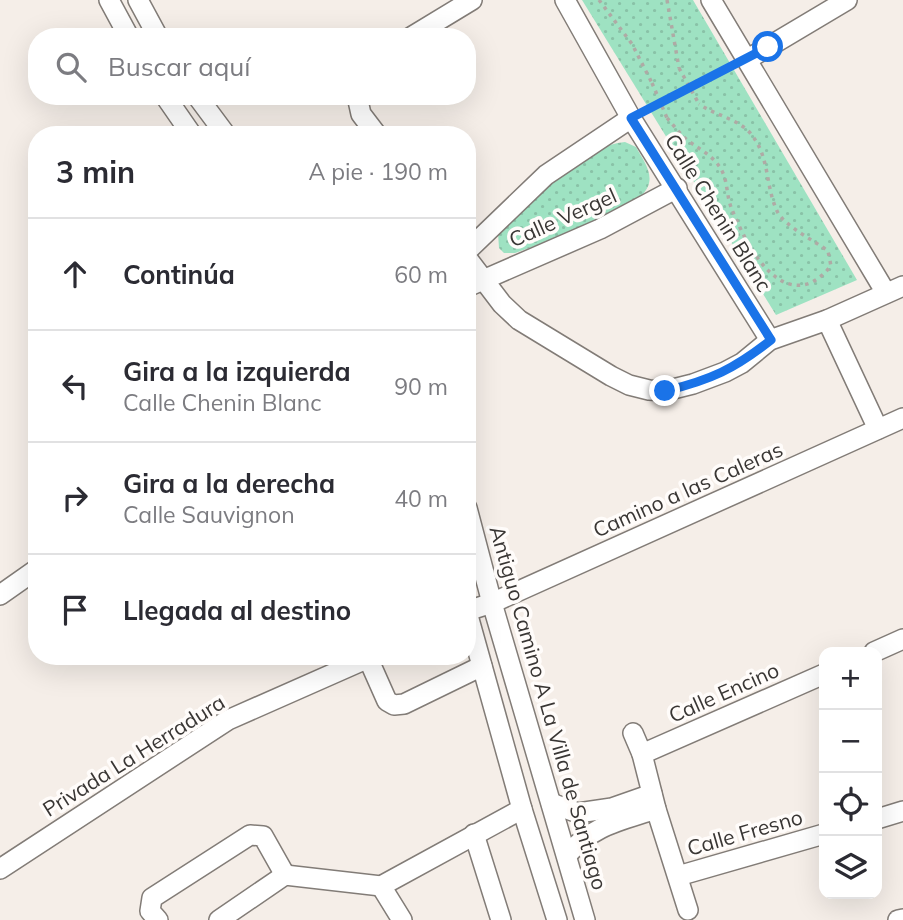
<!DOCTYPE html>
<html lang="es">
<meta charset="utf-8">
<style>
body{margin:0;font-family:Mulish,sans-serif;background:#f2f2f3;color:#2b2b33}
.controls{position:absolute;right:21px;bottom:21px;display:grid;overflow:hidden;border-radius:14px;box-shadow:0 7px 28px #0002}
.controls button{width:63px;height:63px;display:grid;place-items:center;padding:0;border:0;border-bottom:2px solid #e1e1e2;background:#fff;color:#2b2b33;font:35px sans-serif}
.stop{position:absolute;width:21px;height:21px;margin:-16px;border:5px solid #1a73e8;border-radius:50%;background:#fff}
.stop.end{background:#1a73e8;border-color:#fff;box-shadow:0 2px 7px #0008}
.list{margin:0;padding:0;list-style:none}
h2{display:flex;justify-content:space-between;align-items:center;height:91px;margin:0;padding:0 28px;font-size:30px}
h2 small{font-size:23px;font-weight:400;color:#7c7c81}
.list li{display:grid;grid-template-columns:46px 1fr auto;gap:21px;align-items:center;box-sizing:border-box;height:112px;padding:0 28px;border-top:2px solid #e1e1e2}
.list b{display:block;font-size:26px;white-space:nowrap}
.list p{margin:0;font-size:23px;white-space:nowrap;color:#7c7c81}
.list em{font-size:23px;font-style:normal;color:#7c7c81}
.icon{flex:none;width:38px;height:38px;fill:none;stroke:currentColor;stroke-width:2;stroke-linecap:round;stroke-linejoin:round}
.map{position:relative;flex:none;width:903px;height:920px;overflow:hidden}
.search{position:absolute;background:#fff;box-shadow:0 7px 28px #0002;left:28px;top:28px;width:448px;height:77px;display:flex;align-items:center;gap:18px;box-sizing:border-box;padding:0 24px;border-radius:28px;color:#7c7c81;font-size:26px}
.panel{position:absolute;background:#fff;box-shadow:0 7px 28px #0002;left:28px;top:126px;width:448px;height:539px;border-radius:28px}
.map>svg:first-child{display:block}
.park{fill:url(#park-dots)}
.lines{fill:none;stroke-linecap:round;stroke-linejoin:round}
.minor-casing{stroke:#827c77;stroke-width:22}
.path{stroke:#afaaa5;stroke-width:3.5;stroke-dasharray:3.5 5;stroke-linecap:butt}
.minor{stroke:#fff;stroke-width:19}
.path-bridge{stroke:#afaaa5;stroke-width:3.5;stroke-dasharray:3.5 5;stroke-linecap:butt}
.route{stroke:#1a73e8;stroke-width:9}
.labels{text-anchor:middle;stroke-width:7;stroke-linejoin:round;paint-order:stroke}
.street-label{font-size:21px;fill:#393634;stroke:#fffcfa}
</style>
<div class="map">
<svg width="903" height="920" viewBox="0 0 903 920">
<defs>
<pattern id="park-dots" width="8" height="8" patternUnits="userSpaceOnUse" patternTransform="scale(1.75)"><rect width="8" height="8" fill="#9ee2c2"/><path d="M2 2h.1M6 6h.1" fill="none" stroke="#89c2a7" stroke-width="1.8" stroke-linecap="round"/></pattern>
</defs>
<rect width="100%" height="100%" fill="#f5eee8"/>
<!-- park -->
<g class="park">
<path d="M582 0H693L857 280 776 315Z"/>
<path d="M625 142 636 147C645 163 658 179 642 195L566 235 515 253H504L499 248 498 233C527 204 582 145 625 142Z"/>
</g>
<g class="lines">
<!-- minor casing -->
<g class="minor-casing">
<g id="minor">
<path d="M109 0 129 37"/>
<path d="M138 0 158 37"/>
<path d="M565 0 631 118 770 340"/>
<path d="M711 0 886 293"/>
<path d="M411 37 472 0"/>
<path d="M748 59 847 0"/>
<path d="M165 96 192 135"/>
<path d="M197 96 226 135"/>
<path d="M357 96 361 114 377 135"/>
<path d="M467 251 546 175 631 118"/>
<path d="M467 258 502 304 519 320 611 376 629 385 649 390 665 391 693 384 725 372 742 363 770 340 827 320 903 286"/>
<path d="M467 287 600 229 677 188"/>
<path d="M827 320 878 429"/>
<path d="M467 508 492 603 585 920"/>
<path d="M0 595 37 569"/>
<path d="M467 611 492 603 903 418"/>
<path d="M467 612 522 809 557 920"/>
<path d="M874 652 903 639"/>
<path d="M367 656 387 701 394 705 404 704 482 666"/>
<path d="M633 733 642 754 656 809 688 910"/>
<path d="M642 754 824 674"/>
<path d="M551 803 578 813 612 808 652 794"/>
<path d="M877 819 903 811"/>
<path d="M474 834 501 920"/>
<path d="M567 855C593 825 620 821 656 809"/>
<path d="M0 869 228 720 373 656"/>
<path d="M678 876 824 834"/>
<path d="M381 886 402 920"/>
<path d="M158 920 150 911 152 898 250 835 263 836 285 875"/>
<path d="M219 920 285 875 381 886 522 809"/>
<path d="M898 920 903 919"/>
</g>
</g>
<!-- path -->
<g class="path">
<path d="M599 0 632 44 652 83"/>
<path d="M667 0 679 68"/>
<path d="M645 110 733 67"/>
<path d="M667 118C673 124 678 132 685 138 695 147 711 154 719 166 728 178 726 194 731 207 742 235 771 298 810 283 819 279 825 273 831 266L828 251C815 241 784 226 777 211 765 185 770 157 751 134 739 119 714 115 699 104"/>
</g>
<!-- minor -->
<use href="#minor" class="minor"/>
<!-- path-bridge -->
<g class="path-bridge">
<path d="M679 68 699 104"/>
<path d="M652 83 667 118"/>
</g>
</g>
<g class="lines">
<!-- route -->
<path class="route" d="M665 391C711 380 734 369 771 340L631 118 768 47"/>
</g>
<g class="labels">
<!-- street labels -->
<g class="street-label">
<text transform="translate(718 213) rotate(58)" y="7">Calle Chenin Blanc</text>
<text transform="translate(563 218) rotate(-24)" y="7">Calle Vergel</text>
<text transform="translate(688 490) rotate(-24)" y="7">Camino a las Caleras</text>
<text transform="translate(724 693) rotate(-24)" y="7">Calle Encino</text>
<text transform="translate(548 708) rotate(74)" y="7">Antiguo Camino A La Villa de Santiago</text>
<text transform="translate(134 756) rotate(-32)" y="7">Privada La Herradura</text>
<text transform="translate(745 833) rotate(-16)" y="7">Calle Fresno</text>
</g>
</g>
</svg>
<div class="controls">
<button>+</button>
<button>−</button>
<button><svg class="icon" aria-label="locate" viewBox="0 0 24 24"><circle cx="12" cy="12" r="6"/><path d="M12 2v4M12 18v4M2 12h4M18 12h4"/></svg></button>
<button><svg class="icon" aria-label="layers" viewBox="0 0 24 24"><path d="M12 4l9 5-9 5-9-5zM3 14l9 5 9-5"/></svg></button>
</div>
<div class="stop" style="left:768px;top:47px"></div>
<div class="stop end" style="left:665px;top:391px"></div>
<div class="search"><svg class="icon" aria-label="search" viewBox="0 0 24 24"><circle cx="10" cy="10" r="6"/><path d="M15 15l6 6"/></svg>Buscar aquí</div>
<section class="panel">
<h2>3 min<small>A pie · 190 m</small></h2>
<ul class="list">
<li><svg class="icon" aria-label="ahead" viewBox="0 0 24 24"><path d="M12 20V5M6 11l6-6 6 6"/></svg><div><b>Continúa</b></div><em>60 m</em></li>
<li><svg class="icon" aria-label="left" viewBox="0 0 24 24"><path d="M17 20v-9H6M10 6l-5 5 5 5"/></svg><div><b>Gira a la izquierda</b><p>Calle Chenin Blanc</p></div><em>90 m</em></li>
<li><svg class="icon" aria-label="right" viewBox="0 0 24 24"><path d="M7 20v-9h11M14 6l5 5-5 5"/></svg><div><b>Gira a la derecha</b><p>Calle Sauvignon</p></div><em>40 m</em></li>
<li><svg class="icon" aria-label="arrive" viewBox="0 0 24 24"><path d="M6 21V4h12l-3 4 3 4H6"/></svg><div><b>Llegada al destino</b></div></li>
</ul>
</section>
</div>
